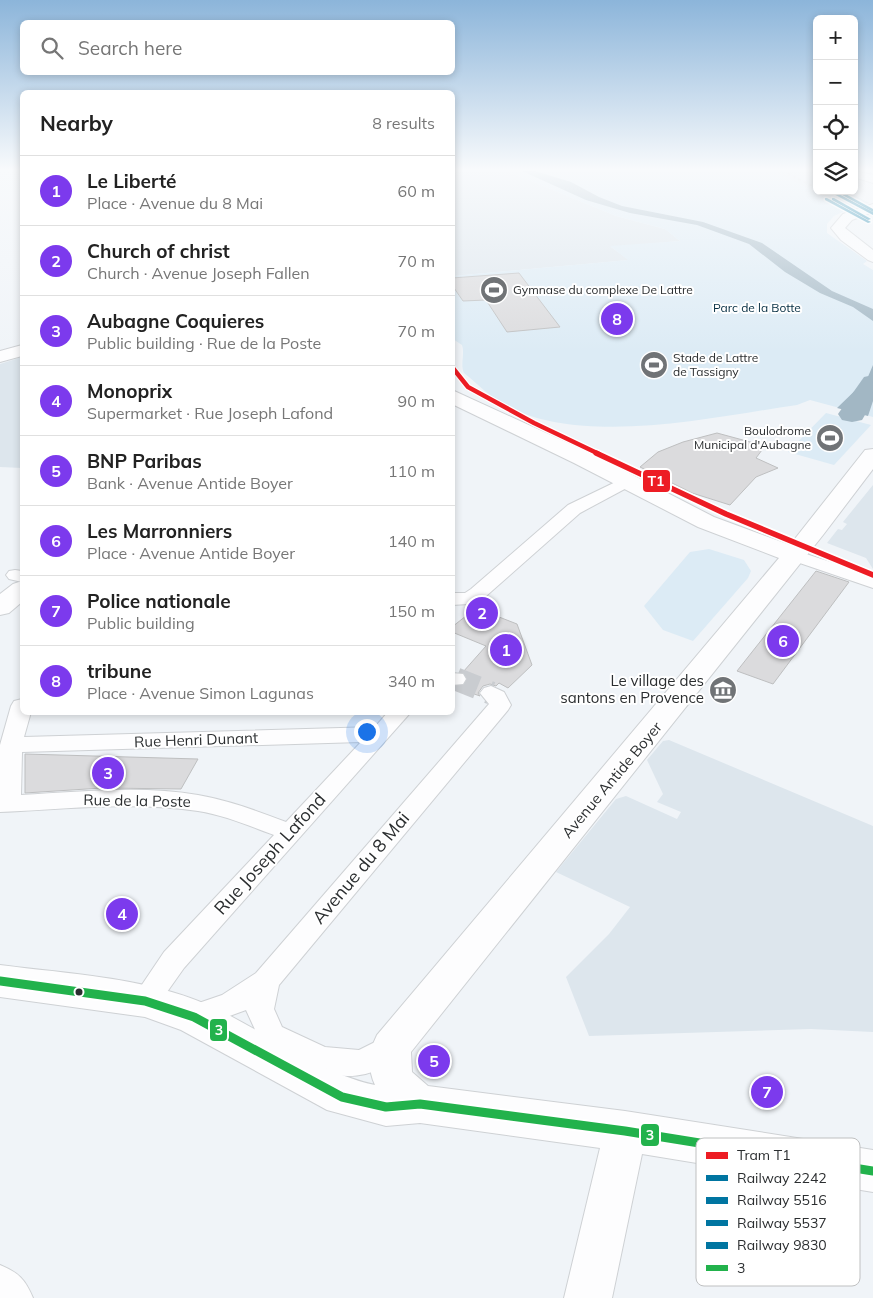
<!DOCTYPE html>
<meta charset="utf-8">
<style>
body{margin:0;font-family:Mulish,sans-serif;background:#f2f2f2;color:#222}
.controls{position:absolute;right:15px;top:15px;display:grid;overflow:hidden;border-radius:8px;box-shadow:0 2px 8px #0003}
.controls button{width:45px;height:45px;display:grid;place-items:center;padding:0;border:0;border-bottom:1px solid #e0e0e0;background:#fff;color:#222;font:25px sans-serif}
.you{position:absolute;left:366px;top:731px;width:18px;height:18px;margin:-12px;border:4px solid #fff;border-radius:50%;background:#1a73e8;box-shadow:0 0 0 8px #1a73e833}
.badge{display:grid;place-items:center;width:32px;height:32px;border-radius:50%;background:#7c3aed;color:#fff;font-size:16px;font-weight:700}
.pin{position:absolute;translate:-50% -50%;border:2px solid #fff;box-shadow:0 1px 5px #0006}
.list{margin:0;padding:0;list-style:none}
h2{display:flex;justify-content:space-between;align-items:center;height:65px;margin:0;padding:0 20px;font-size:21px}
h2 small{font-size:16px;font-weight:400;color:#767676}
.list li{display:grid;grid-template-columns:32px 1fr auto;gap:15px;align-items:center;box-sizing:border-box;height:70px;padding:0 20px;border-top:1px solid #e0e0e0}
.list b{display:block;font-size:19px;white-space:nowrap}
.list p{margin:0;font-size:16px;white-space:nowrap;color:#767676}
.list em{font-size:16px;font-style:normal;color:#767676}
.icon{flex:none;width:28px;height:28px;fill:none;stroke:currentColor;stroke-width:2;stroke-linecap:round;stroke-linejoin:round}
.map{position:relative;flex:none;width:873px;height:1298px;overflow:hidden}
.search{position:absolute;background:#fff;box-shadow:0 2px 8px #0003;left:20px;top:20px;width:435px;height:55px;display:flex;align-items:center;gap:12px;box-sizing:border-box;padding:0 18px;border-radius:8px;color:#767676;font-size:19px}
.panel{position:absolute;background:#fff;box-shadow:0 2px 8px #0003;left:20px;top:90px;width:435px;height:625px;border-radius:8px}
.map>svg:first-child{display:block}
.built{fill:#dde6ed}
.green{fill:#dcebf5}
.water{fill:#a2b7c4}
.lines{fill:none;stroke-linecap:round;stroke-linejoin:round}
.river{fill:#a2b7c4;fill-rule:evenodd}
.building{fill:#dbdbdd;stroke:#bebfc0}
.street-tunnel{stroke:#c9ccd0;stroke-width:23;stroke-dasharray:23 12;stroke-linecap:butt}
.street-casing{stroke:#ced1d4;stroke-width:2}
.secondary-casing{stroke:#ced1d4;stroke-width:2}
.highway-casing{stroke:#ced1d4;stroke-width:2}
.street{fill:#fdfdfe;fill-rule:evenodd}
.secondary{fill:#fdfdfe;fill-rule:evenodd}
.highway{fill:#fdfdfe;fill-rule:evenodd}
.rail{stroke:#d6d7d9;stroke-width:2;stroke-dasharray:3 3;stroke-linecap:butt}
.bus-1-casing{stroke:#fff;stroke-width:13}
.bus-1{stroke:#22b24c;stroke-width:9}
.rail-1-casing{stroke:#fff;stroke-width:3}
.rail-2-casing{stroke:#fff;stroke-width:3}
.rail-3-casing{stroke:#fff;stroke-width:3}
.rail-4-casing{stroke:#fff;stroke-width:3}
.rail-1{fill:#0075a1;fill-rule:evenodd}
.rail-2{fill:#0075a1;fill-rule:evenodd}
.rail-3{fill:#0075a1;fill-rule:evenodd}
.rail-4{fill:#0075a1;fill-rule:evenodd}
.tram-1-far1-casing{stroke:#fff;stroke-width:7}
.tram-1-casing{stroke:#fff;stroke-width:9}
.tram-1-far1{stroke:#ed1c24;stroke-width:4.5}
.tram-1{stroke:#ed1c24;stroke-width:5.5}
.bus-dot{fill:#2b2e30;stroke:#fff;stroke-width:2}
.labels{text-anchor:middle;stroke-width:4;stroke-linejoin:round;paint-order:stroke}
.far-poi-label{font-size:12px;fill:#2b2e30;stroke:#fff;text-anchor:start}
.far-park-label{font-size:12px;fill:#042d41;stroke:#fff}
.poi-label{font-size:15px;fill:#2b2e30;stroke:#fff;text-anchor:end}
.street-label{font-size:15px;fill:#2b2e30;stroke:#fff}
.near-street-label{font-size:18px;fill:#2b2e30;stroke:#fff}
.key{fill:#fff;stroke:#bfc0c1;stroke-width:1}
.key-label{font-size:14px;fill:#2b2e30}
.line-badge{stroke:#fff;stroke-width:2}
.badge-label{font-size:14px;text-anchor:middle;font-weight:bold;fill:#fff}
</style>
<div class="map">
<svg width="873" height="1298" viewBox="0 0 873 1298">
<rect width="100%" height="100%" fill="#f0f4f8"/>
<!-- built -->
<g class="built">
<path d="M453 171H507L616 216 665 229 680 241 611 247 629 260 453 276Z"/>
<path d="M773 171H817V191H847L869 203 849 209Z"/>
<path d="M22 357V468L0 467V364Z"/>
<path d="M873 485V569L866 558 827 543 838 529 842 530 847 524 843 522Z"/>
<path d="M669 740 873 826V1032L811 1029 589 1036 566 977 609 934 630 907 556 872 616 799 626 796 677 819 681 812 657 802 663 794 647 760 663 741Z"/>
</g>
<!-- green -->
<g class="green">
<path d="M507 171H773L849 209 834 216 827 224V233L867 261 863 264 873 270V417L810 400 797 405C713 417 586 447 506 406 491 398 478 384 464 373 460 365 465 354 462 345L453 339V276L628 260 610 246 680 241 665 229 616 216Z"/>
<path d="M826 413 871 425 834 465 788 452Z"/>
<path d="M709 549 744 560 751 571 748 578 693 641 663 630 644 606 690 552Z"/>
</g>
<!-- water -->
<g class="water">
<path d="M522 171H535L571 182 599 197 622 206 703 222 762 243 832 291 873 309V321L853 307 820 293 785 272 749 244 697 225 630 213 586 200Z"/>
<path d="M873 365V401L868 416 837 408 867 379Z"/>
</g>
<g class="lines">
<!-- river -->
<path class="river" d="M873 375C873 396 873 402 862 420L852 422 842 420 838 414 864 377Z"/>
</g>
<!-- building -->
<g class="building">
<path d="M519 273 522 277 560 327 507 332 486 300 463 301 452 285V278Z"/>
<path d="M717 433 765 446 756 458 778 468 756 477 730 505 692 493 640 467 658 452 683 442Z"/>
<path d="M816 571 849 582 773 684 737 671Z"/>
<path d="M476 608 517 624 532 665 508 688 499 683 496 686 490 684 483 686 478 693 480 696 454 687 465 685 468 678 463 672 486 646 452 632V627Z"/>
<path d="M25 754 198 759 181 789 102 788 25 793Z"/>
</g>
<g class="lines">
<!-- street-tunnel -->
<path class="street-tunnel" d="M456 679 491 693"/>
<!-- street casing -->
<g class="street-casing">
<g id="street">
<path d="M628 476 634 478 636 481 634 484 580 513 485 597 469 604 452 605V593H465L471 589 568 505Z"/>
<path d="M794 550 873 576V588L788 559 785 555 788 551Z"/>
<path d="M15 570 22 571V582L9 579 6 575 9 571Z"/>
<path d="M452 673 463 674 466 679 463 684 452 685Z"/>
<path d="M491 686 504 692 511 705 508 710 279 985 274 1009 282 1027 325 1047 359 1050 391 1034 401 1038 406 1047C400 1058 393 1061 383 1067 341 1090 300 1064 262 1045L246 1010 194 1029 184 1026 180 1017 184 1008 222 995 256 973 489 704 480 693 484 688Z"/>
<path d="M22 699V712H31L24 737 375 727 388 712H411L184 968 155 1009 145 1013 135 1009 131 1001 164 952 274 835C249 826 224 815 198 811 135 801 64 809 0 812V745L11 706 14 701ZM361 742 286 822C257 811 228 800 198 795 141 785 79 792 21 795L22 752Z"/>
</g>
</g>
<!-- secondary casing -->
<g class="secondary-casing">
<g id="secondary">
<path d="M873 204V212L852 220 845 228 873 250V262L868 260 841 240 831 228 843 214Z"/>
<path d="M22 345V356L0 362V351Z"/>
<path d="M452 390 590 453 714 517 790 545 865 450 873 449V469L823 535 411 1052 412 1072 428 1086 625 1111 873 1150V1192L642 1154 612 1298H564L600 1148 420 1123 386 1126 327 1110 181 1030 145 1017 0 997V965C69 974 144 977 208 1005 264 1030 315 1072 375 1085 367 1068 369 1051 377 1035L779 558 698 527 574 463 452 404Z"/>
<path d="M22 581V602L9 613 0 615V594L13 584Z"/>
<path d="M0 1265C19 1273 25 1279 33 1298H0Z"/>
</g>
</g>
<!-- highway casing -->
<g class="highway-casing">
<path id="highway" d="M854 171 873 175V183L854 177Z"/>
</g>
<!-- street -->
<use href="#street" class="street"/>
<!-- secondary -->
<use href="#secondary" class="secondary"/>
<!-- highway -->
<use href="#highway" class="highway"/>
<!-- rail -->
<path class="rail" d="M782 171 817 188"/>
<!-- bus-1 casing -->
<g class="bus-1-casing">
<path id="bus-1" d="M0 981 145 1001 194 1017 342 1097 386 1107 420 1104 625 1131 873 1171"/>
</g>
<!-- bus-1 -->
<use href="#bus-1" class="bus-1"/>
<!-- rail-1 casing -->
<g class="rail-1-casing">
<path id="rail-1" d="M828 191H833L873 212V215Z"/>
</g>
<!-- rail-2 casing -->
<g class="rail-2-casing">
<path id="rail-2" d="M825 198H827L871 222 868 223 825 200Z"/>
</g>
<!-- rail-3 casing -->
<g class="rail-3-casing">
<path id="rail-3" d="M835 191H840L873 209V212Z"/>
</g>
<!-- rail-4 casing -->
<g class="rail-4-casing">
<path id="rail-4" d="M832 198H834L871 219 868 220 832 200Z"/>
</g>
<!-- rail-1 -->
<use href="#rail-1" class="rail-1"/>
<!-- rail-2 -->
<use href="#rail-2" class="rail-2"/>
<!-- rail-3 -->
<use href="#rail-3" class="rail-3"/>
<!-- rail-4 -->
<use href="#rail-4" class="rail-4"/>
<!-- tram-1-far1 casing -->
<g class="tram-1-far1-casing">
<path id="tram-1-far1" d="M452 367 468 387 534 423 599 454"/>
</g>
<!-- tram-1 casing -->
<g class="tram-1-casing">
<path id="tram-1" d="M596 453 726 514 873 575"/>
</g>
<!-- tram-1-far1 -->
<use href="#tram-1-far1" class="tram-1-far1"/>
<!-- tram-1 -->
<use href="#tram-1" class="tram-1"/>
</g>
<!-- sky -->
<linearGradient id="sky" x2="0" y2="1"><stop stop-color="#8cb5da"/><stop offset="0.48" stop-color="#f8fafc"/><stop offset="1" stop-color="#f8fafc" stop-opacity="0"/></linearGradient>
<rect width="873" height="353" fill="url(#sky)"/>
<!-- icons -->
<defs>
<g id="stadium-disc" transform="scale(1.4375)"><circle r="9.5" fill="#707376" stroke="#fff"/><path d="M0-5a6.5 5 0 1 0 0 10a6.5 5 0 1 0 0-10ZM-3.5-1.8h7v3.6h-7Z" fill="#fff"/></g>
<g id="museum-disc" transform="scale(1.4375)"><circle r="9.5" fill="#707376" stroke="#fff"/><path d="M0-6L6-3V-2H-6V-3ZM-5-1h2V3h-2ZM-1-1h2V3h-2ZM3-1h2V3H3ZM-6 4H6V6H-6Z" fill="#fff"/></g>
</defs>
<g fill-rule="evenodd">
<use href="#stadium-disc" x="494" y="290"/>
<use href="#stadium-disc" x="654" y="365"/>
<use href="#stadium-disc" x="830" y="438"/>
<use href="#museum-disc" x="723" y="690"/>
</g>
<!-- markers -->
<circle class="bus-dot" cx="79" cy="992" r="4.5"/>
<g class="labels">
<!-- far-poi labels -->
<g class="far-poi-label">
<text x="513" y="294">Gymnase du complexe De Lattre</text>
<text x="673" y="362">Stade de Lattre<tspan x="673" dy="14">de Tassigny</tspan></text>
<text x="811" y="435" text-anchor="end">Boulodrome<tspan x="811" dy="14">Municipal d'Aubagne</tspan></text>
</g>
<!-- far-park labels -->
<g class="far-park-label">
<text x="757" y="312">Parc de la Botte</text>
</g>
<!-- poi labels -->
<g class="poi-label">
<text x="704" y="686">Le village des<tspan x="704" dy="17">santons en Provence</tspan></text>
</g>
<!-- street labels -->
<g class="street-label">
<text transform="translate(196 740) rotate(-2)" y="5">Rue Henri Dunant</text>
<text transform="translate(612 780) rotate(-50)" y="5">Avenue Antide Boyer</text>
<text transform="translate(137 801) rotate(1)" y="5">Rue de la Poste</text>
</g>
<!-- near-street labels -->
<g class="near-street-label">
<text transform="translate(270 854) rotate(-48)" y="6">Rue Joseph Lafond</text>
<text transform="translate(361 868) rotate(-50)" y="6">Avenue du 8 Mai</text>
</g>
</g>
<!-- legend -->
<rect x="696" y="1138" width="164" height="148" rx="8" class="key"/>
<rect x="706" y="1152" width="22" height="7" fill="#ed1c24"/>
<rect x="706" y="1175" width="22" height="6" fill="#0075a1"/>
<rect x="706" y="1197" width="22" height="7" fill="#0075a1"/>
<rect x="706" y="1220" width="22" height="6" fill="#0075a1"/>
<rect x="706" y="1242" width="22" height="7" fill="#0075a1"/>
<rect x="706" y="1265" width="22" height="6" fill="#22b24c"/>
<g class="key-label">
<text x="737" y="1160">Tram T1</text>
<text x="737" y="1183">Railway 2242</text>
<text x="737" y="1205">Railway 5516</text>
<text x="737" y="1228">Railway 5537</text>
<text x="737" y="1250">Railway 9830</text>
<text x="737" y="1273">3</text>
</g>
<g class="line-badge">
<rect x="642" y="469" width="29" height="24" rx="5" fill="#ed1c24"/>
<rect x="209" y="1018" width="19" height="24" rx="5" fill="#22b24c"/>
<rect x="640" y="1123" width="20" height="24" rx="5" fill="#22b24c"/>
</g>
<g class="badge-label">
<text x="656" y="486">T1</text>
<text x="219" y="1035">3</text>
<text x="650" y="1140">3</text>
</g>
</svg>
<div class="controls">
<button>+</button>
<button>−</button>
<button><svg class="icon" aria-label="locate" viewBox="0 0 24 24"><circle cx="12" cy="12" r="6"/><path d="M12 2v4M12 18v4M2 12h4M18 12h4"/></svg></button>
<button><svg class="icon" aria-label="layers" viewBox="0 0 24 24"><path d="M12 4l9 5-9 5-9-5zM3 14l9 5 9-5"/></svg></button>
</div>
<div class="you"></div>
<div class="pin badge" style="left:506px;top:650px">1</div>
<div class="pin badge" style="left:482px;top:613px">2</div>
<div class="pin badge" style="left:108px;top:773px">3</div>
<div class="pin badge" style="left:122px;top:914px">4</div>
<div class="pin badge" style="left:434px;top:1061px">5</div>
<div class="pin badge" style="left:783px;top:641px">6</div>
<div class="pin badge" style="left:767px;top:1092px">7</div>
<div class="pin badge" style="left:617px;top:319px">8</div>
<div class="search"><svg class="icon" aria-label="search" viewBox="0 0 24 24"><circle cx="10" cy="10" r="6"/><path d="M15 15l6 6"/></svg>Search here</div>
<section class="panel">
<h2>Nearby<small>8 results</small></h2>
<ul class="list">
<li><span class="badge">1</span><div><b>Le Liberté</b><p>Place · Avenue du 8 Mai</p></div><em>60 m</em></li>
<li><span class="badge">2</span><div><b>Church of christ</b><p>Church · Avenue Joseph Fallen</p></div><em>70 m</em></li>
<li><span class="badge">3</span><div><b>Aubagne Coquieres</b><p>Public building · Rue de la Poste</p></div><em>70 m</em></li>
<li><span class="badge">4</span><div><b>Monoprix</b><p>Supermarket · Rue Joseph Lafond</p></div><em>90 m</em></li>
<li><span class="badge">5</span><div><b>BNP Paribas</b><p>Bank · Avenue Antide Boyer</p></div><em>110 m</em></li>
<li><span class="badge">6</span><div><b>Les Marronniers</b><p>Place · Avenue Antide Boyer</p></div><em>140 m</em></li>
<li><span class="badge">7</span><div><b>Police nationale</b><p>Public building</p></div><em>150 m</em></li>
<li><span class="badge">8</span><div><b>tribune</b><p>Place · Avenue Simon Lagunas</p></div><em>340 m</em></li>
</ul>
</section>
</div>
